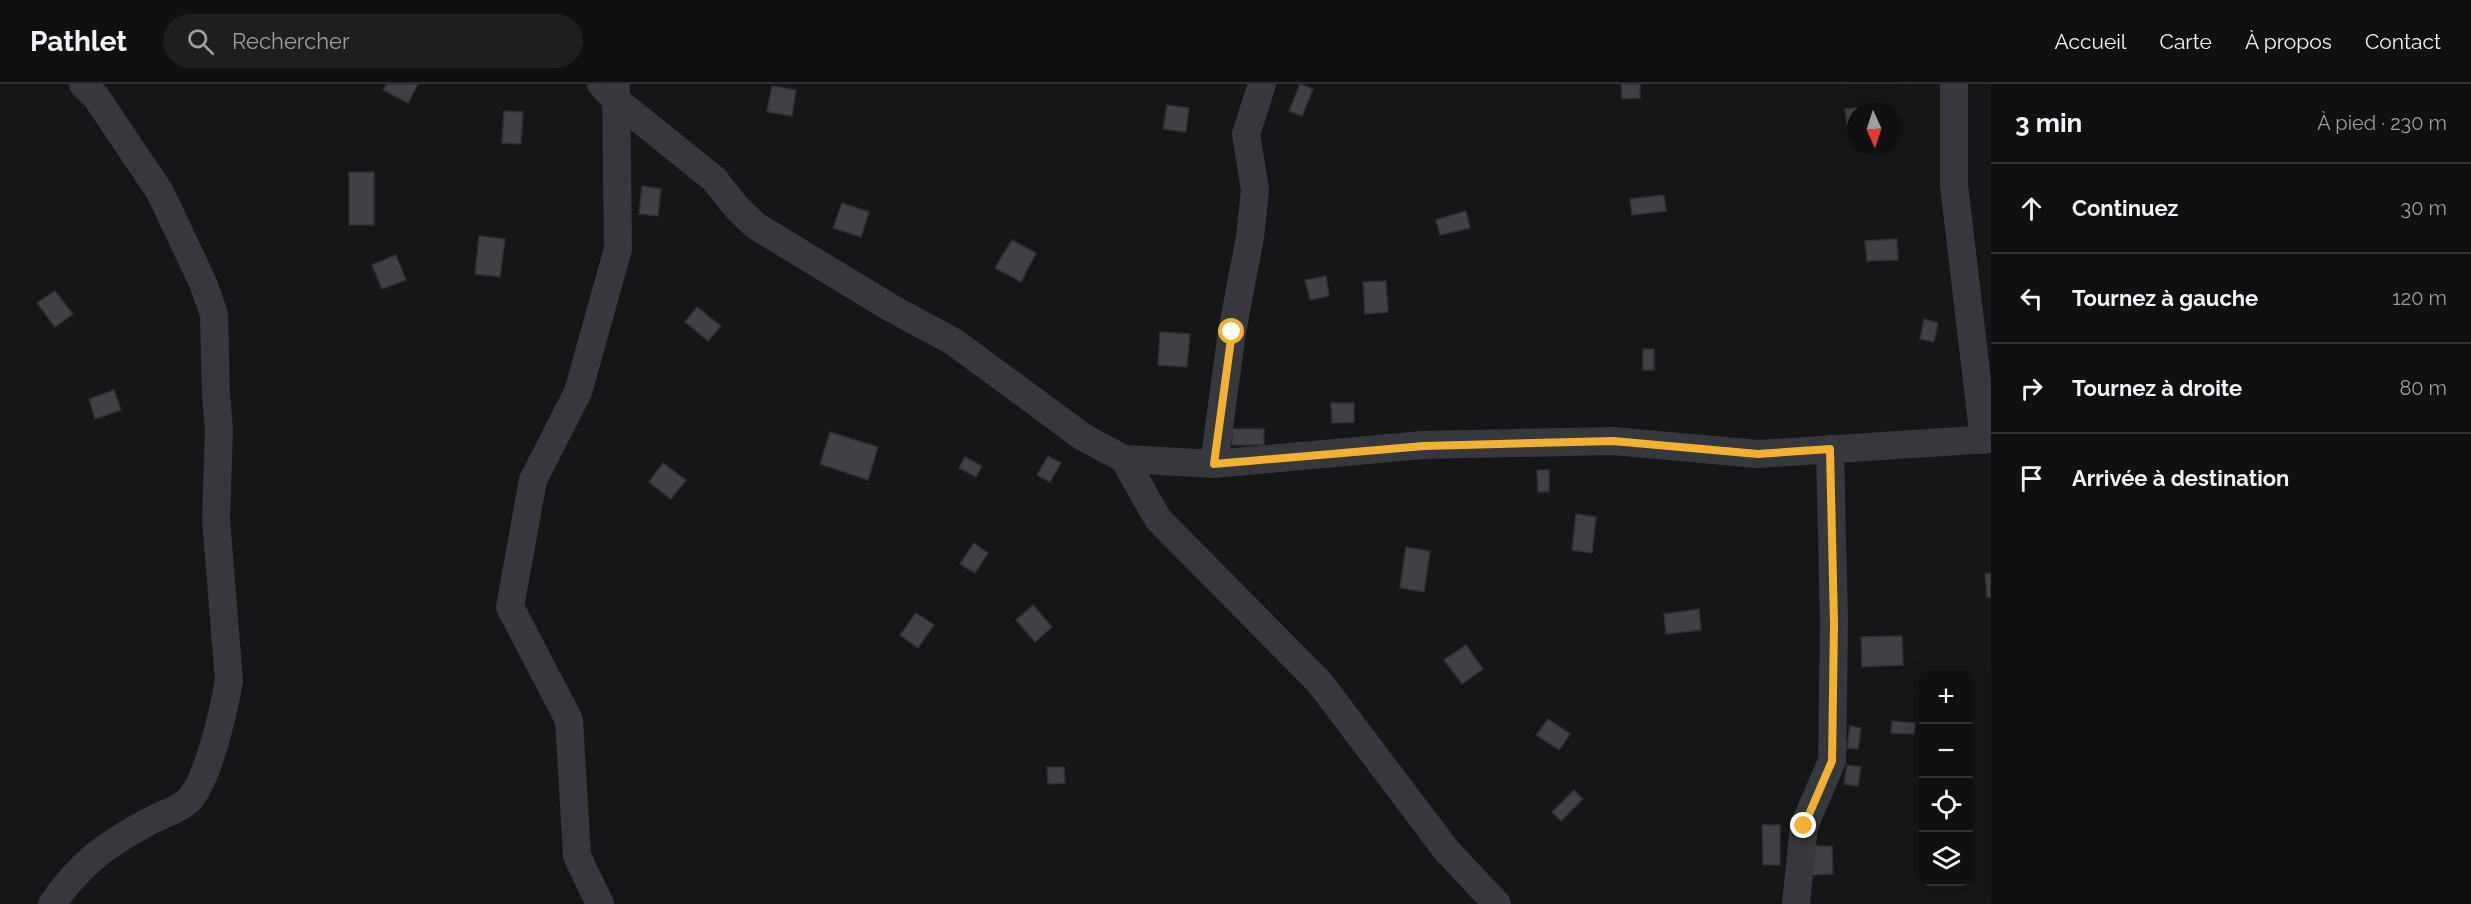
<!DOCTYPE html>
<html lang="fr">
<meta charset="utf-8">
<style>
body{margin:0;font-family:Raleway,sans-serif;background:#1e1e20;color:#f1f3f6}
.controls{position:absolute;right:18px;bottom:18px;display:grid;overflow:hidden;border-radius:12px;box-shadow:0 6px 24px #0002}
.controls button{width:54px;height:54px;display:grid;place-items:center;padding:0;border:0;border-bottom:2px solid #303032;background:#101012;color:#f1f3f6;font:30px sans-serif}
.compass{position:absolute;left:1847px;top:18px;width:54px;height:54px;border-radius:50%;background:#101012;box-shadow:0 6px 24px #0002;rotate:177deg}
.stop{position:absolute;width:18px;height:18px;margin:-14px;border:4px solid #f2b134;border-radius:50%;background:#fff}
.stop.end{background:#f2b134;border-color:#fff;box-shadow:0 2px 6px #0008}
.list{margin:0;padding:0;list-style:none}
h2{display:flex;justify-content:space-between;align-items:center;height:78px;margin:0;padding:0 24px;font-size:26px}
h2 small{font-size:20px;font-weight:400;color:#9c9d9f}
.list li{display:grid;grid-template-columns:39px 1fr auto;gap:18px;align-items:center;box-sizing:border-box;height:90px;padding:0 24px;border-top:2px solid #303032}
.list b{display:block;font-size:22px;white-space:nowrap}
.list em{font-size:20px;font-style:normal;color:#9c9d9f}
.icon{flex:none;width:33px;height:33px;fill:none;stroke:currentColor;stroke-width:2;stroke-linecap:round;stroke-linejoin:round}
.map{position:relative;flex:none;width:1991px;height:820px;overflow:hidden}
header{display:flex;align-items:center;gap:36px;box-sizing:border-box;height:84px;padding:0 30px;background:#101012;border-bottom:2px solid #303032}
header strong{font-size:28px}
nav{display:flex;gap:33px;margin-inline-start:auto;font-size:21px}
.search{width:420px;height:54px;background:#1e1e20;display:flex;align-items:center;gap:15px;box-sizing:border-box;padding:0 21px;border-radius:33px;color:#9c9d9f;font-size:22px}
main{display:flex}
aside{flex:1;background:#101012}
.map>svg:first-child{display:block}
.building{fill:#404145;stroke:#303034;stroke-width:1.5}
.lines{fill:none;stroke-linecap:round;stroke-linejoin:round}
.street{stroke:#37383d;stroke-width:28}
.route{stroke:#f2b134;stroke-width:8}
</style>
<header>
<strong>Pathlet</strong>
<div class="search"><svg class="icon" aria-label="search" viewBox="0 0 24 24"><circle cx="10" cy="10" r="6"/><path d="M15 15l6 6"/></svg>Rechercher</div>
<nav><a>Accueil</a><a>Carte</a><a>À propos</a><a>Contact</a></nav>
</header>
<main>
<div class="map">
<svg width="1991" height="820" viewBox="0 0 1991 820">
<rect width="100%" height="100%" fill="#161618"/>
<!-- building -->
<g class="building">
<path d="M387 0H418L408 19 383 6Z"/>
<path d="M1300 0 1313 5 1302 32 1289 27Z"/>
<path d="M1621 0H1640V14L1622 15Z"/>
<path d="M772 2 796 6 792 32 767 28Z"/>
<path d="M1167 21 1189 24 1186 48 1163 45Z"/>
<path d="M1867 23 1868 27H1856V40L1847 41 1845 25Z"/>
<path d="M504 27 523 28 521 60 502 59Z"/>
<rect x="349" y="88" width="25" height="53"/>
<path d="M642 102 661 105 658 132 639 130Z"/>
<path d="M1664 111 1666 127 1632 131 1630 115Z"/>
<path d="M842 119 869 128 861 153 833 144Z"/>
<path d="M1466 127 1470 144 1440 151 1436 136Z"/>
<path d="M479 152 505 155 500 193 475 190Z"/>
<path d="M1897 155 1898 176 1867 177 1865 157Z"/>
<path d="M1012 156 1036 169 1021 198 995 184Z"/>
<path d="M396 171 406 196 382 205 372 181Z"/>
<path d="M1326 192 1329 212 1310 216 1305 196Z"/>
<path d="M1386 197 1388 228 1365 230 1363 198Z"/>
<path d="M55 207 73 230 55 243 37 219Z"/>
<path d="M697 223 721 242 708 257 685 238Z"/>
<path d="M1924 235 1938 239 1934 258 1920 255Z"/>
<path d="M1160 248 1190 250 1187 283 1158 281Z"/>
<rect x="1643" y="265" width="11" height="21"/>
<path d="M114 306 121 326 95 335 89 315Z"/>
<path d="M1331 319H1354V338L1332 339Z"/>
<rect x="1232" y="345" width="32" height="16"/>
<path d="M830 348 878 363 868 396 820 380Z"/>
<path d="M1048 372 1061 379 1050 398 1037 391Z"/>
<path d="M965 373 982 382 976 393 959 384Z"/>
<path d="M663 379 686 396 671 415 649 398Z"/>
<path d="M1537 386H1549V408H1538Z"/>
<path d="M1576 430 1596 433 1592 469 1572 466Z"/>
<path d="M974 459 988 469 975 489 960 480Z"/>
<path d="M1406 463 1430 467 1424 508 1400 504Z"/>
<path d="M1991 489V513H1987L1985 490Z"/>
<path d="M1033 521 1052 543 1035 558 1016 536Z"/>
<path d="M1699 525 1701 546 1666 550 1664 530Z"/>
<path d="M916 529 934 541 918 564 900 551Z"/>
<path d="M1902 552 1903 581 1862 583 1861 553Z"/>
<path d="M1466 561 1483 585 1462 600 1444 576Z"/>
<path d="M1548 635 1570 650 1559 666 1536 651Z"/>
<path d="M1892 637 1915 639 1914 650 1891 649Z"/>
<path d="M1850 642 1861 644 1858 665 1847 664Z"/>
<path d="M1847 681 1861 683 1858 702 1844 700Z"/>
<path d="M1047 683H1064L1065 699 1048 700Z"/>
<path d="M1574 706 1583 715 1561 737 1552 728Z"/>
<path d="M1762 741H1780V781H1763Z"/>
<path d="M1811 762H1832L1833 790 1812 791Z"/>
</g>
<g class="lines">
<!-- street -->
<g class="street">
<path d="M601 0 617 17 714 95 737 124 756 142 891 224 954 258 1083 353 1124 375 1158 435 1320 599 1447 767 1497 820"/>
<path d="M1954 0V101L1984 356"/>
<path d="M1124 375 1214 380 1423 361 1613 357 1758 370 1991 355"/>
<path d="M1214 380 1232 248 1250 153 1255 106 1246 50 1262 0"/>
<path d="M52 820C81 779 104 762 148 738 161 731 176 727 188 717 208 698 224 625 229 597L216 435 219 346 216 310 214 230 203 199 160 108 96 13 83 0"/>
<path d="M600 820 577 772 569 636 510 523 533 396 578 308 618 165 616 5"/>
<path d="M1796 820 1804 742 1832 677 1834 540 1830 365"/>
</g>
</g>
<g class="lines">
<!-- route -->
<path class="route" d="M1232 248 1214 380 1424 362 1613 357 1758 370 1830 365 1834 540 1832 677 1804 742"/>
</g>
</svg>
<div class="controls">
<button>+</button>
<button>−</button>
<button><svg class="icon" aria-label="locate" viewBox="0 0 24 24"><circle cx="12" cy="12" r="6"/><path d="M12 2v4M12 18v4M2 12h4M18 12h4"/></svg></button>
<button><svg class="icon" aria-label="layers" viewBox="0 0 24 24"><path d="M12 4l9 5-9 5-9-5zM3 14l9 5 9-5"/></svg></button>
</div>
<svg class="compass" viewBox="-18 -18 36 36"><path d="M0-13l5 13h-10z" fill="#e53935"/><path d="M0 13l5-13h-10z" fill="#9c9d9f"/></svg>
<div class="stop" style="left:1232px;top:248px"></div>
<div class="stop end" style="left:1804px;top:742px"></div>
</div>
<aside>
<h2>3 min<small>À pied · 230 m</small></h2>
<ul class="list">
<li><svg class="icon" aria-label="ahead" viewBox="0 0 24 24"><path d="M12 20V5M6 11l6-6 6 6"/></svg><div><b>Continuez</b></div><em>30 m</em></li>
<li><svg class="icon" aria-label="left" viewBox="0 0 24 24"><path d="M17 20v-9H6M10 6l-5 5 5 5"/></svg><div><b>Tournez à gauche</b></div><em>120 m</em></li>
<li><svg class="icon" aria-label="right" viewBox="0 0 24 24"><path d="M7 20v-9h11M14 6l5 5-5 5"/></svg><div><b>Tournez à droite</b></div><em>80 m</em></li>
<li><svg class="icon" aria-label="arrive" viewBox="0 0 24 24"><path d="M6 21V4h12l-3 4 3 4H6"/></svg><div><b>Arrivée à destination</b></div></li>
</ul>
</aside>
</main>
